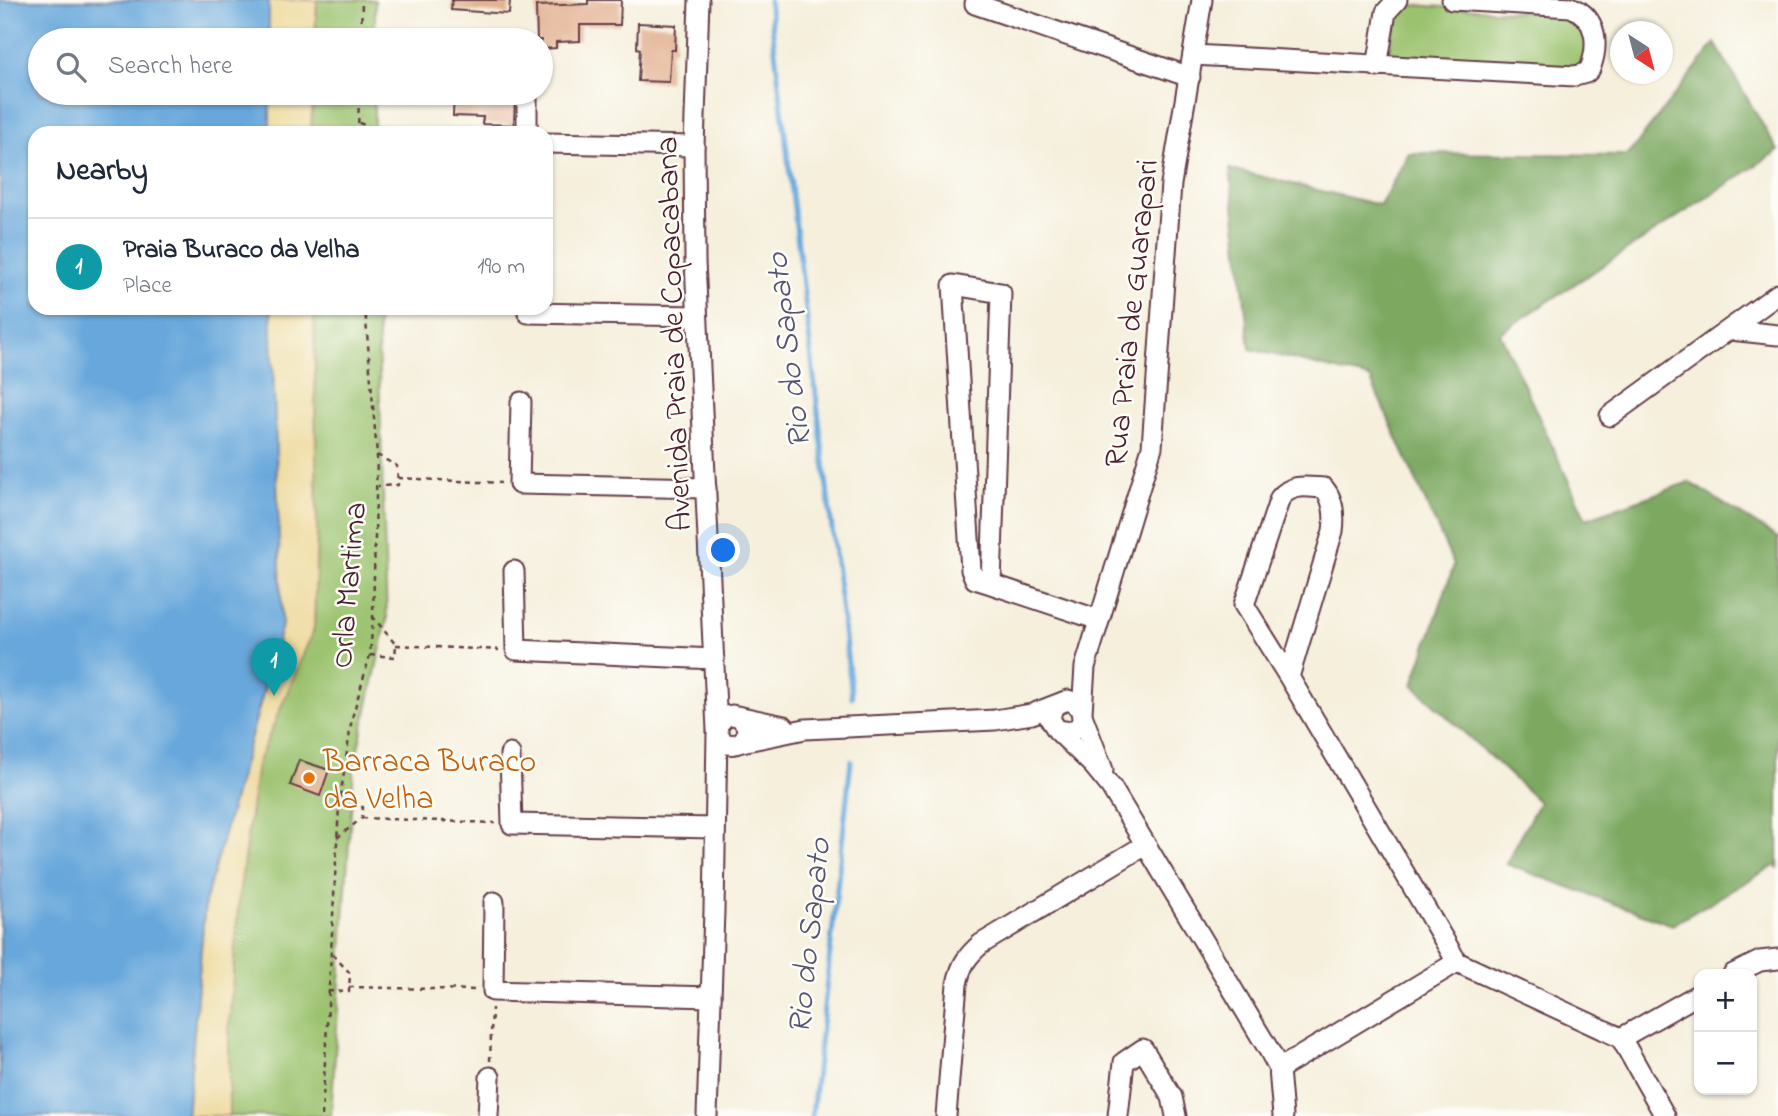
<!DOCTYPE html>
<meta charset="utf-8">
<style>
body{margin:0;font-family:"Indie Flower",sans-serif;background:#f2f2f3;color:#1f2937}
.controls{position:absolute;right:21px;bottom:21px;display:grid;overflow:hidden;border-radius:14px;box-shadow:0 2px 5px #0004}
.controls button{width:63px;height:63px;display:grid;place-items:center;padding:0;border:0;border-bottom:2px solid #e0e1e3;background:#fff;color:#1f2937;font:35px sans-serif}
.compass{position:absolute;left:1610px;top:21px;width:63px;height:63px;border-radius:50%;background:#fff;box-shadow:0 2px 5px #0004;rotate:144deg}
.you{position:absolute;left:724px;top:551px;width:24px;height:24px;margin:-18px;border:5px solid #fff;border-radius:50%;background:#1a73e8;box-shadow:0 0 0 10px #1a73e833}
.badge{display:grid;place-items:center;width:46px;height:46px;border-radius:50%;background:#111827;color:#fff;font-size:23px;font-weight:700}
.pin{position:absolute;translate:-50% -58px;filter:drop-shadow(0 2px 4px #0008)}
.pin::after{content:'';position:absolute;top:37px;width:24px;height:21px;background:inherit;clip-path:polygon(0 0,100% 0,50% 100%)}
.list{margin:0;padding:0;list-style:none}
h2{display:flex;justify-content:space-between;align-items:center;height:91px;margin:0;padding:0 28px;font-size:30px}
h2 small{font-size:23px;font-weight:400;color:#747a83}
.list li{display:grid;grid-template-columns:46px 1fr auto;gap:21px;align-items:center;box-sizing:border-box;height:98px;padding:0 28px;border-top:2px solid #e0e1e3}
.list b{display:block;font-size:26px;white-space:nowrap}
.list p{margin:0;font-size:23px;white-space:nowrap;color:#747a83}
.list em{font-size:23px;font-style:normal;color:#747a83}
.icon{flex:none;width:38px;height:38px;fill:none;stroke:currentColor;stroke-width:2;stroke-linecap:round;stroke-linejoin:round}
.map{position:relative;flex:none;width:1778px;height:1116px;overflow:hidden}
.search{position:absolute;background:#fff;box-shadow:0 2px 5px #0004;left:28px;top:28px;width:525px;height:77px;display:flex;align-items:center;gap:18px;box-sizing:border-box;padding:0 24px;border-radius:38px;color:#747a83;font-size:26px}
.panel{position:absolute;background:#fff;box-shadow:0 2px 5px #0004;left:28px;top:126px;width:525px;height:189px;border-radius:21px}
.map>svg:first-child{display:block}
.green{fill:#9bc26e;stroke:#72704c;stroke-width:2}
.forest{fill:#7ca861;stroke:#636446;stroke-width:2}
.sand{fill:#eeda9e;stroke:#9c7c64;stroke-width:2}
.water{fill:#68a7db;stroke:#596383;stroke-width:2}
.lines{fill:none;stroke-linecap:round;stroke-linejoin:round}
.stream{stroke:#68a7db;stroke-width:5}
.building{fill:#e3b293}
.minor-casing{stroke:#643e46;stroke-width:23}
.path{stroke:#643e46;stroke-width:2.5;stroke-dasharray:5 5;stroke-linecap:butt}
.minor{stroke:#fff;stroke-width:19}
.food-dot{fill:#e8710a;stroke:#fdfcf7;stroke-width:2.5}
.labels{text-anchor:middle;stroke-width:5;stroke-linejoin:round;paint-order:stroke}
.street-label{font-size:32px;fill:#4a1f2b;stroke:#fdfcf7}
.food-label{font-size:32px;fill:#c56008;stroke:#fdfcf7;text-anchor:start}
.water-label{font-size:33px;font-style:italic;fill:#565571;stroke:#fdfcf7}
</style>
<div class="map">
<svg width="1778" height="1116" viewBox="0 0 1778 1116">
<rect width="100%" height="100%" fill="#fdfcf7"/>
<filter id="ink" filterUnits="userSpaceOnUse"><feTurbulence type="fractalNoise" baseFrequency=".0143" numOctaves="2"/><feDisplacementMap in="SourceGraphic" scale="14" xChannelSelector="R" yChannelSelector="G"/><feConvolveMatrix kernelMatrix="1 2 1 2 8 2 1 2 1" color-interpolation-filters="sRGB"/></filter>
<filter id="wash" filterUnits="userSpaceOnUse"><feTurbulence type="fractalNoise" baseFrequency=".00686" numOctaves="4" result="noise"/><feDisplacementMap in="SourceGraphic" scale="28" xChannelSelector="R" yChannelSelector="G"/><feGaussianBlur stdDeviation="1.57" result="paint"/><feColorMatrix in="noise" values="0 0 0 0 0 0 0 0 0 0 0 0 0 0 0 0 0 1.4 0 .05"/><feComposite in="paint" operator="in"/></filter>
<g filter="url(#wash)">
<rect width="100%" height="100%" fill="#f5efdc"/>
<!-- green -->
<g class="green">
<path d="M317 0H375V40H315Z"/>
<path d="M1412 5 1573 15 1588 35 1582 68 1389 59 1393 18 1400 7Z"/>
<path d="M313 93H374V133H311Z"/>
<path d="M314 308H377L387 620 354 766 331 1116H229V1025L239 896 257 763 314 629 317 531Z"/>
</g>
<!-- forest -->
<path class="forest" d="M1715 43 1778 151 1500 333 1586 519 1689 482 1778 538V868L1774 866 1672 925 1506 864 1539 802 1413 685 1454 565 1370 378 1250 349 1230 169 1380 205 1409 153 1628 155Z"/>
<!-- sand -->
<g class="sand">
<path d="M269 0H317L315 40H269Z"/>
<path d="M270 93H313L311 133H270Z"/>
<path d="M271 308H314L317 531 314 629 257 764 239 896 229 1025V1116H187L205 902 282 625Z"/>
</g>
<!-- water -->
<path class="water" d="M0 0H269V40H40V93H270V133H35V308H271L282 625 205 902 187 1116H0Z"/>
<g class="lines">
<!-- stream -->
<g class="stream">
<path d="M769 0 852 697"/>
<path d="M812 1116 851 761"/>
</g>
</g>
<g id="blocks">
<!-- building -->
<g class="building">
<path d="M452 0H510L509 14 451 10Z"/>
<path d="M588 0H621L620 25H580V41L556 42V48L541 49V40H537L536 6 588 4Z"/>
<path d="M638 23 676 25 675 50H671L669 82 638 81 640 49 637 48Z"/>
<path d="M454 93H515L514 125 482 124 483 117 453 116Z"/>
<path d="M299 760 329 770 320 796 290 785Z"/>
</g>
</g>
</g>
<g filter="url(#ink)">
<use href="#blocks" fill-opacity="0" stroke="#643e46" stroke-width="2"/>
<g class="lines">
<!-- minor casing -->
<g class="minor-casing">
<g id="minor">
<path d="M699 0 694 146 695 261 717 730"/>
<path d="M976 0 975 4 1190 77"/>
<path d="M1193 55 1575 76 1586 73 1590 69C1599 45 1598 18 1571 7L1452 0"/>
<path d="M1377 67 1386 12 1397 0"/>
<path d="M527 133V93"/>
<path d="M546 143 694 146"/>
<path d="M528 308V313L697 316"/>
<path d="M1730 330 1778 335"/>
<path d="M521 402 519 484 706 488"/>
<path d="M1610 416 1778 294"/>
<path d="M514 571 516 650 714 659"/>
<path d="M991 584 975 579 971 570 953 285 1001 293 991 584 1099 620"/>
<path d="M1289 677 1244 605 1280 498C1292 483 1306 487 1324 488 1334 500 1335 516 1333 531L1289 677 1457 962"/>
<path d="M1082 712 1085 667 1152 447 1171 184 1202 0"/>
<path d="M1082 715 1103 770"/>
<path d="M740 717 747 726 746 737C733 752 715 743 718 724L726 716 732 715 784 726"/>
<path d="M1059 732 1093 765 1111 787 1269 1050 1279 1069 1283 1116"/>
<path d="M742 742 805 729 995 720 1032 714 1068 700C1080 704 1085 714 1080 726L1071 732 1057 730 1050 719 1053 706"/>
<path d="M510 754 512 824 715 828"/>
<path d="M494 902 493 991 711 997"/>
<path d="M1733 974 1760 961 1778 959"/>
<path d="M1621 1038 1699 994"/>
<path d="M1279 1069 1457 962 1621 1038 1665 1116"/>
<path d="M488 1116 490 1077"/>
<path d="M707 1116 714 911 717 733"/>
<path d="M946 1116 957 984C961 965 967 956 981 944L1145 845"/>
<path d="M1118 1116 1124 1062 1143 1049 1172 1097 1176 1116"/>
</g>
</g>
<!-- path -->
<g class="path">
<path d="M361 40 362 0"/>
<path d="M359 123 376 129 375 133"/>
<path d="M358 133 359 93"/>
<path d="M377 455 397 466 398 485 378 486"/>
<path d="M398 478 501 483"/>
<path d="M396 645 499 650"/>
<path d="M370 655 395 657 396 645 373 617"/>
<path d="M362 818 495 823"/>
<path d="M337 838 362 818 363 807 339 806"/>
<path d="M349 987 475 990"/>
<path d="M328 991 349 992 350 973 331 953"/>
<path d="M490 1061 492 1008"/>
<path d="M322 1116 339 806 352 718 370 655 373 617 377 455 365 308"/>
</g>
<!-- minor -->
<use href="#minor" class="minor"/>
</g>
</g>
<!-- markers -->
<circle class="food-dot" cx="309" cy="778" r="7"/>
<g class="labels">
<!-- street labels -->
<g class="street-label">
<text transform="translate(1130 313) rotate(-84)" y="11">Rua Praia de Guarapari</text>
<text transform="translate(672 334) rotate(-92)" y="11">Avenida Praia de Copacabana</text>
<text transform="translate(347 585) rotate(-85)" y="11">Orla Martima</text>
</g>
<!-- food labels -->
<g class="food-label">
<text x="323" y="771">Barraca Buraco<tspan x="323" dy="37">da Velha</tspan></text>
</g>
<!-- water labels -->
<g class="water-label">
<text transform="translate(786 351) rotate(-97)" y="12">Rio do Sapato</text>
<text transform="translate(807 936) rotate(-84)" y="12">Rio do Sapato</text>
</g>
</g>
</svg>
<div class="controls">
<button>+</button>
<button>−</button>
</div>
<svg class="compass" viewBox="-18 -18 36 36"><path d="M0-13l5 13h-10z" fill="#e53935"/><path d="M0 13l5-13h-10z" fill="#747a83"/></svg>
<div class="you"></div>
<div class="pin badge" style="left:274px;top:696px;background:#0f9aa8">1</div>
<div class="search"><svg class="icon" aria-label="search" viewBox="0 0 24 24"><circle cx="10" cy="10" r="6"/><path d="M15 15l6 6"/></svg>Search here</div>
<section class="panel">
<h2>Nearby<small></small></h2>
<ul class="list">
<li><span class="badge" style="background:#0f9aa8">1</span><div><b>Praia Buraco da Velha</b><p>Place</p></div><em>190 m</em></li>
</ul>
</section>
</div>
